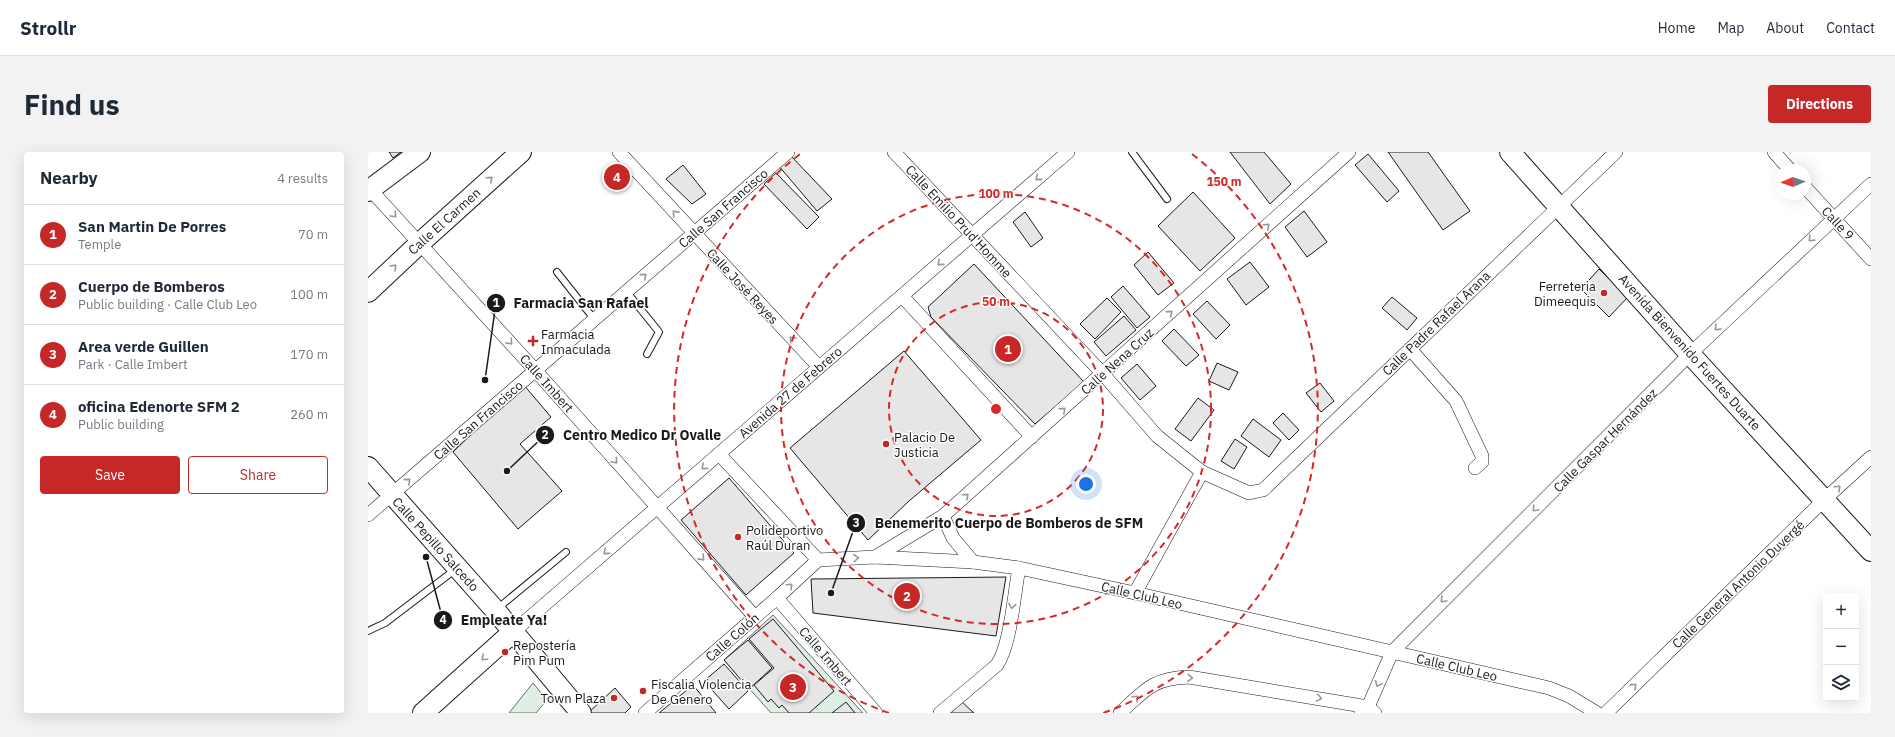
<!DOCTYPE html>
<meta charset="utf-8">
<style>
body{margin:0;font-family:"IBM Plex Sans",sans-serif;background:#f2f2f3;color:#1f2937}
.controls{position:absolute;right:12px;bottom:12px;display:grid;overflow:hidden;border-radius:4px;box-shadow:0 4px 16px #0002}
.controls button{width:36px;height:36px;display:grid;place-items:center;padding:0;border:0;border-bottom:1px solid #e0e1e3;background:#fff;color:#1f2937;font:20px sans-serif}
.compass{position:absolute;left:1407px;top:12px;width:36px;height:36px;border-radius:50%;background:#fff;box-shadow:0 4px 16px #0002;rotate:268deg}
.you{position:absolute;left:718px;top:332px;width:14px;height:14px;margin:-10px;border:3px solid #fff;border-radius:50%;background:#1a73e8;box-shadow:0 0 0 6px #1a73e833}
.badge{display:grid;place-items:center;width:26px;height:26px;border-radius:50%;background:#c62828;color:#fff;font-size:13px;font-weight:700}
.pin{position:absolute;translate:-50% -50%;border:2px solid #fff;box-shadow:0 1px 4px #0006}
.list{margin:0;padding:0;list-style:none}
h2{display:flex;justify-content:space-between;align-items:center;height:52px;margin:0;padding:0 16px;font-size:17px}
h2 small{font-size:13px;font-weight:400;color:#747a83}
.list li{display:grid;grid-template-columns:26px 1fr auto;gap:12px;align-items:center;box-sizing:border-box;height:60px;padding:0 16px;border-top:1px solid #e0e1e3}
.list b{display:block;font-size:15px;white-space:nowrap}
.list p{margin:0;font-size:13px;white-space:nowrap;color:#747a83}
.list em{font-size:13px;font-style:normal;color:#747a83}
.actions{display:flex;gap:8px;padding:12px 16px}
.actions a{flex:1;padding:9px 0;border:1px solid #c62828;border-radius:4px;text-align:center;font-size:14px;color:#c62828}
.actions .main{background:#c62828;color:#fff}
.icon{flex:none;width:22px;height:22px;fill:none;stroke:currentColor;stroke-width:2;stroke-linecap:round;stroke-linejoin:round}
.map{position:relative;flex:none;width:1503px;height:561px;overflow:hidden;border-radius:4px}
header{display:flex;align-items:center;gap:24px;box-sizing:border-box;height:56px;padding:0 20px;background:#fff;border-bottom:1px solid #e0e1e3}
header strong{font-size:19px}
nav{display:flex;gap:22px;margin-inline-start:auto;font-size:14px}
.intro{display:flex;align-items:center;justify-content:space-between;box-sizing:border-box;height:96px;padding:0 24px}
h1{margin:0;font-size:28px}
.button{padding:10px 18px;border-radius:4px;background:#c62828;color:#fff;font-size:14px;font-weight:700}
main{display:flex;gap:24px;padding:0 24px}
aside{flex:1;background:#fff;border-radius:4px;box-shadow:0 4px 16px #0002}
.map>svg:first-child{display:block}
.green{fill:#e0efe3;stroke:#6a6a6a}
.building{fill:#e6e6e6;stroke:#1a1a1a}
.lines{fill:none;stroke-linecap:round;stroke-linejoin:round}
.lane-casing{stroke:#1a1a1a;stroke-width:8}
.street-casing{stroke:#1a1a1a;stroke-width:14}
.primary-casing{stroke:#1a1a1a;stroke-width:22}
.lane{stroke:#fff;stroke-width:6}
.street{stroke:#fff;stroke-width:13}
.primary{stroke:#fff;stroke-width:20}
.oneway{stroke:#989898}
.ring{fill:none;stroke:#d62828;stroke-width:2;stroke-dasharray:7 5}
.poi-dot{fill:#c62828;stroke:#fff;stroke-width:1.5}
.labels{text-anchor:middle;stroke-width:3;stroke-linejoin:round;paint-order:stroke}
.street-label{font-size:13px;fill:#1a1a1a;stroke:#fff}
.poi-label{font-size:13px;fill:#1a1a1a;stroke:#fff;text-anchor:start}
.centre{fill:#d62828;stroke:#fff;stroke-width:2}
.ring-label{font-size:12px;text-anchor:middle;font-weight:bold;fill:#d62828;stroke:#fff;stroke-width:3;stroke-linejoin:round;paint-order:stroke}
.leader{fill:none;stroke:#1a1a1a;stroke-width:1.5}
.callout-dot{fill:#1a1a1a;stroke:#fff;stroke-width:1.5}
.mark-label{font-size:12px;text-anchor:middle;font-weight:bold;fill:#fff}
.callout-label{font-size:14px;text-anchor:middle;font-weight:bold;fill:#1a1a1a;stroke:#fff;stroke-width:3;stroke-linejoin:round;paint-order:stroke}
</style>
<header>
<strong>Strollr</strong>
<nav><a>Home</a><a>Map</a><a>About</a><a>Contact</a></nav>
</header>
<div class="intro"><h1>Find us</h1><a class="button">Directions</a></div>
<main>
<aside>
<h2>Nearby<small>4 results</small></h2>
<ul class="list">
<li><span class="badge">1</span><div><b>San Martin De Porres</b><p>Temple</p></div><em>70 m</em></li>
<li><span class="badge">2</span><div><b>Cuerpo de Bomberos</b><p>Public building · Calle Club Leo</p></div><em>100 m</em></li>
<li><span class="badge">3</span><div><b>Area verde Guillen</b><p>Park · Calle Imbert</p></div><em>170 m</em></li>
<li><span class="badge">4</span><div><b>oficina Edenorte SFM 2</b><p>Public building</p></div><em>260 m</em></li>
</ul>
<div class="actions"><a class="main">Save</a><a>Share</a></div>
</aside>
<div class="map">
<svg width="1503" height="561" viewBox="0 0 1503 561">
<rect width="100%" height="100%" fill="#fff"/>
<!-- green -->
<g class="green">
<path d="M405 463 495 561H403L356 508Z"/>
<path d="M165 531 179 548 168 561H141Z"/>
</g>
<!-- building -->
<g class="building">
<path d="M21 0H33L25 6Z"/>
<path d="M862 0H896L923 32 902 52Z"/>
<path d="M1020 0H1060L1102 59 1075 78Z"/>
<path d="M1000 2 1031 39 1019 50 987 13Z"/>
<path d="M422 3 464 47 449 59 410 13Z"/>
<path d="M315 13 338 42 324 52 298 27Z"/>
<path d="M408 21 451 65 439 77 396 32Z"/>
<path d="M825 40 867 86 832 119 790 74Z"/>
<path d="M936 59 959 90 939 105 917 75Z"/>
<path d="M657 60 675 86 663 95 645 70Z"/>
<path d="M780 100 806 131 790 143 766 113Z"/>
<path d="M882 110 901 135 878 153 859 127Z"/>
<path d="M606 112 716 230 667 272 563 165 560 155Z"/>
<path d="M1231 117 1260 145 1241 165 1213 137Z"/>
<path d="M755 134 782 165 769 176 743 145Z"/>
<path d="M1024 145 1049 166 1039 178 1014 156Z"/>
<path d="M739 146 753 160 727 187 712 172Z"/>
<path d="M839 149 862 173 848 187 825 162Z"/>
<path d="M756 164 768 178 738 204 726 190Z"/>
<path d="M806 177 831 203 818 214 794 189Z"/>
<path d="M536 199 613 288 541 349 500 388 422 296Z"/>
<path d="M849 211 870 220 861 238 841 229Z"/>
<path d="M769 212 788 234 772 248 753 226Z"/>
<path d="M952 231 966 249 953 260 938 241Z"/>
<path d="M155 232 183 265 152 292 194 339 150 377 85 300Z"/>
<path d="M830 246 846 258 823 289 807 277Z"/>
<path d="M915 261 931 278 921 288 905 271Z"/>
<path d="M885 267 913 288 901 305 873 284Z"/>
<path d="M867 287 879 295 866 317 853 309Z"/>
<path d="M361 326 426 401 378 443 313 368Z"/>
<path d="M638 425 628 484 445 461 443 427Z"/>
<path d="M405 467 466 539 441 561H421L414 553 411 556 403 547 400 550 386 533 406 516 381 487Z"/>
<path d="M380 488 404 516 381 537 356 508Z"/>
<path d="M356 512 380 539 361 557 336 529Z"/>
<path d="M325 533 348 561H291Z"/>
<path d="M247 536 263 555 257 561H220Z"/>
<path d="M478 550 487 561H464Z"/>
<path d="M594 550 606 561H582Z"/>
</g>
<g class="lines">
<!-- lane casing -->
<g class="lane-casing">
<g id="lane">
<path d="M764 0 799 47"/>
<path d="M189 120 226 167"/>
<path d="M258 139 291 180 279 202"/>
<path d="M130 456 198 400"/>
<path d="M0 479 17 471 88 417"/>
</g>
</g>
<!-- street casing -->
<g class="street-casing">
<g id="street">
<path d="M251 0 451 215"/>
<path d="M526 0 735 222 789 284 834 320 881 341 895 338 1248 0"/>
<path d="M1406 0 1422 18"/>
<path d="M0 35 167 218 387 465"/>
<path d="M1437 35 1503 107"/>
<path d="M534 144 664 285"/>
<path d="M1042 197 1088 249 1114 304V310L1107 316"/>
<path d="M351 302 450 408"/>
<path d="M0 363 420 0"/>
<path d="M575 364 585 386 605 410"/>
<path d="M507 405 575 364 981 0"/>
<path d="M450 408 507 405 605 410 651 416 767 441 1181 536 1201 544 1229 561"/>
<path d="M767 441 834 320"/>
<path d="M409 446 508 561"/>
<path d="M145 480 700 0"/>
<path d="M277 561 409 446 450 408"/>
<path d="M572 561 629 513C643 492 646 442 651 416"/>
<path d="M752 561C777 538 785 526 821 525L1000 555 1007 561"/>
<path d="M993 561 1000 555 1024 500 1322 202 1503 32"/>
<path d="M1238 561 1456 348 1503 305"/>
</g>
</g>
<!-- primary casing -->
<g class="primary-casing">
<g id="primary">
<path d="M1142 0 1322 202 1503 399"/>
<path d="M0 39 52 0"/>
<path d="M0 140 52 91 153 0"/>
<path d="M0 315 127 458 213 561"/>
<path d="M55 561 145 480"/>
</g>
</g>
<!-- lane -->
<use href="#lane" class="lane"/>
<!-- street -->
<use href="#street" class="street"/>
<!-- primary -->
<use href="#primary" class="primary"/>
</g>
<!-- one-way arrows -->
<defs><path id="oneway-chevron" d="M-2-3.5L2.5 0L-2 3.5" fill="none" stroke-width="1.6" stroke-linecap="round" stroke-linejoin="round"/></defs>
<g class="oneway">
<use href="#oneway-chevron" transform="translate(670 26) rotate(139)"/>
<use href="#oneway-chevron" transform="translate(122 27) rotate(-42)"/>
<use href="#oneway-chevron" transform="translate(307 61) rotate(-132)"/>
<use href="#oneway-chevron" transform="translate(26 63) rotate(47)"/>
<use href="#oneway-chevron" transform="translate(899 74) rotate(-42)"/>
<use href="#oneway-chevron" transform="translate(1443 87) rotate(136)"/>
<use href="#oneway-chevron" transform="translate(572 111) rotate(139)"/>
<use href="#oneway-chevron" transform="translate(26 115) rotate(-44)"/>
<use href="#oneway-chevron" transform="translate(276 124) rotate(-41)"/>
<use href="#oneway-chevron" transform="translate(802 161) rotate(-42)"/>
<use href="#oneway-chevron" transform="translate(1349 176) rotate(136)"/>
<use href="#oneway-chevron" transform="translate(424 187) rotate(-133)"/>
<use href="#oneway-chevron" transform="translate(142 190) rotate(48)"/>
<use href="#oneway-chevron" transform="translate(695 258) rotate(-42)"/>
<use href="#oneway-chevron" transform="translate(247 309) rotate(49)"/>
<use href="#oneway-chevron" transform="translate(336 315) rotate(139)"/>
<use href="#oneway-chevron" transform="translate(40 329) rotate(-41)"/>
<use href="#oneway-chevron" transform="translate(1470 336) rotate(-43)"/>
<use href="#oneway-chevron" transform="translate(598 344) rotate(-42)"/>
<use href="#oneway-chevron" transform="translate(1167 357) rotate(135)"/>
<use href="#oneway-chevron" transform="translate(238 400) rotate(139)"/>
<use href="#oneway-chevron" transform="translate(334 406) rotate(48)"/>
<use href="#oneway-chevron" transform="translate(488 406) rotate(-3)"/>
<use href="#oneway-chevron" transform="translate(422 434) rotate(-43)"/>
<use href="#oneway-chevron" transform="translate(1075 448) rotate(135)"/>
<use href="#oneway-chevron" transform="translate(644 454) rotate(100)"/>
<use href="#oneway-chevron" transform="translate(116 506) rotate(138)"/>
<use href="#oneway-chevron" transform="translate(822 526) rotate(4)"/>
<use href="#oneway-chevron" transform="translate(1010 532) rotate(114)"/>
<use href="#oneway-chevron" transform="translate(1266 534) rotate(-44)"/>
<use href="#oneway-chevron" transform="translate(768 546) rotate(-43)"/>
<use href="#oneway-chevron" transform="translate(951 546) rotate(10)"/>
</g>
<!-- distance rings -->
<g class="ring">
<circle cx="628" cy="257" r="107"/>
<circle cx="628" cy="257" r="215"/>
<path d="M521 561A322 322 0 0 1 432 2M824 2A322 322 0 0 1 735 561"/>
</g>
<!-- markers -->
<g class="poi-dot">
<circle cx="1236" cy="141" r="4"/>
<path d="M163 183h4v4h4v4h-4v4h-4v-4h-4v-4h4z"/>
<circle cx="518" cy="292" r="4"/>
<circle cx="370" cy="385" r="4"/>
<circle cx="137" cy="500" r="4"/>
<circle cx="275" cy="539" r="4"/>
<circle cx="246" cy="546" r="4"/>
</g>
<g class="labels">
<!-- street labels -->
<g class="street-label">
<text transform="translate(355 56) rotate(-41)" y="5">Calle San Francisco</text>
<text transform="translate(76 69) rotate(-42)" y="5">Calle El Carmen</text>
<text transform="translate(591 69) rotate(47)" y="5">Calle Emilio Prud'Homme</text>
<text transform="translate(1470 71) rotate(47)" y="5">Calle 9</text>
<text transform="translate(375 134) rotate(47)" y="5">Calle José Reyes</text>
<text transform="translate(1068 171) rotate(-44)" y="5">Calle Padre Rafael Arana</text>
<text transform="translate(1322 200) rotate(48)" y="5">Avenida Bienvenido Fuertes Duarte</text>
<text transform="translate(749 209) rotate(-42)" y="5">Calle Nena Cruz</text>
<text transform="translate(179 231) rotate(48)" y="5">Calle Imbert</text>
<text transform="translate(422 240) rotate(-41)" y="5">Avenida 27 de Febrero</text>
<text transform="translate(110 268) rotate(-41)" y="5">Calle San Francisco</text>
<text transform="translate(1237 288) rotate(-45)" y="5">Calle Gaspar Hernández</text>
<text transform="translate(68 392) rotate(48)" y="5">Calle Pepillo Salcedo</text>
<text transform="translate(1370 432) rotate(-44)" y="5">Calle General Antonio Duvergé</text>
<text transform="translate(774 443) rotate(13)" y="5">Calle Club Leo</text>
<text transform="translate(364 485) rotate(-41)" y="5">Calle Colón</text>
<text transform="translate(458 504) rotate(49)" y="5">Calle Imbert</text>
<text transform="translate(1089 515) rotate(13)" y="5">Calle Club Leo</text>
</g>
<!-- poi labels -->
<g class="poi-label">
<text x="1228" y="139" text-anchor="end">Ferreteria<tspan x="1228" dy="15">Dimeequis</tspan></text>
<text x="173" y="187">Farmacia<tspan x="173" dy="15">Inmaculada</tspan></text>
<text x="526" y="290">Palacio De<tspan x="526" dy="15">Justicia</tspan></text>
<text x="378" y="383">Polideportivo<tspan x="378" dy="15">Raúl Duran</tspan></text>
<text x="145" y="498">Repostería<tspan x="145" dy="15">Pim Pum</tspan></text>
<text x="283" y="537">Fiscalia Violencia<tspan x="283" dy="15">De Genero</tspan></text>
<text x="238" y="551" text-anchor="end">Town Plaza</text>
</g>
</g>
<circle cx="628" cy="257" r="6" class="centre"/>
<g class="ring-label">
<text x="856" y="34">150 m</text>
<text x="628" y="46">100 m</text>
<text x="628" y="154">50 m</text>
</g>
<!-- callouts -->
<path class="leader" d="M117 228L128 151M139 319L177 283M463 441L488 371M58 405L75 468"/>
<g class="callout-dot">
<circle cx="117" cy="228" r="4"/>
<circle cx="139" cy="319" r="4"/>
<circle cx="463" cy="441" r="4"/>
<circle cx="58" cy="405" r="4"/>
<circle cx="128" cy="151" r="10"/>
<circle cx="177" cy="283" r="10"/>
<circle cx="488" cy="371" r="10"/>
<circle cx="75" cy="468" r="10"/>
</g>
<g class="mark-label">
<text x="128" y="155">1</text>
<text x="177" y="287">2</text>
<text x="488" y="375">3</text>
<text x="75" y="472">4</text>
</g>
<g class="callout-label">
<text x="213" y="156">Farmacia San Rafael</text>
<text x="274" y="288">Centro Medico Dr Ovalle</text>
<text x="641" y="376">Benemerito Cuerpo de Bomberos de SFM</text>
<text x="136" y="473">Empleate Ya!</text>
</g>
</svg>
<div class="controls">
<button>+</button>
<button>−</button>
<button><svg class="icon" aria-label="layers" viewBox="0 0 24 24"><path d="M12 4l9 5-9 5-9-5zM3 14l9 5 9-5"/></svg></button>
</div>
<svg class="compass" viewBox="-18 -18 36 36"><path d="M0-13l5 13h-10z" fill="#e53935"/><path d="M0 13l5-13h-10z" fill="#747a83"/></svg>
<div class="you"></div>
<div class="pin badge" style="left:640px;top:197px">1</div>
<div class="pin badge" style="left:539px;top:444px">2</div>
<div class="pin badge" style="left:425px;top:535px">3</div>
<div class="pin badge" style="left:249px;top:25px">4</div>
</div>
</main>
